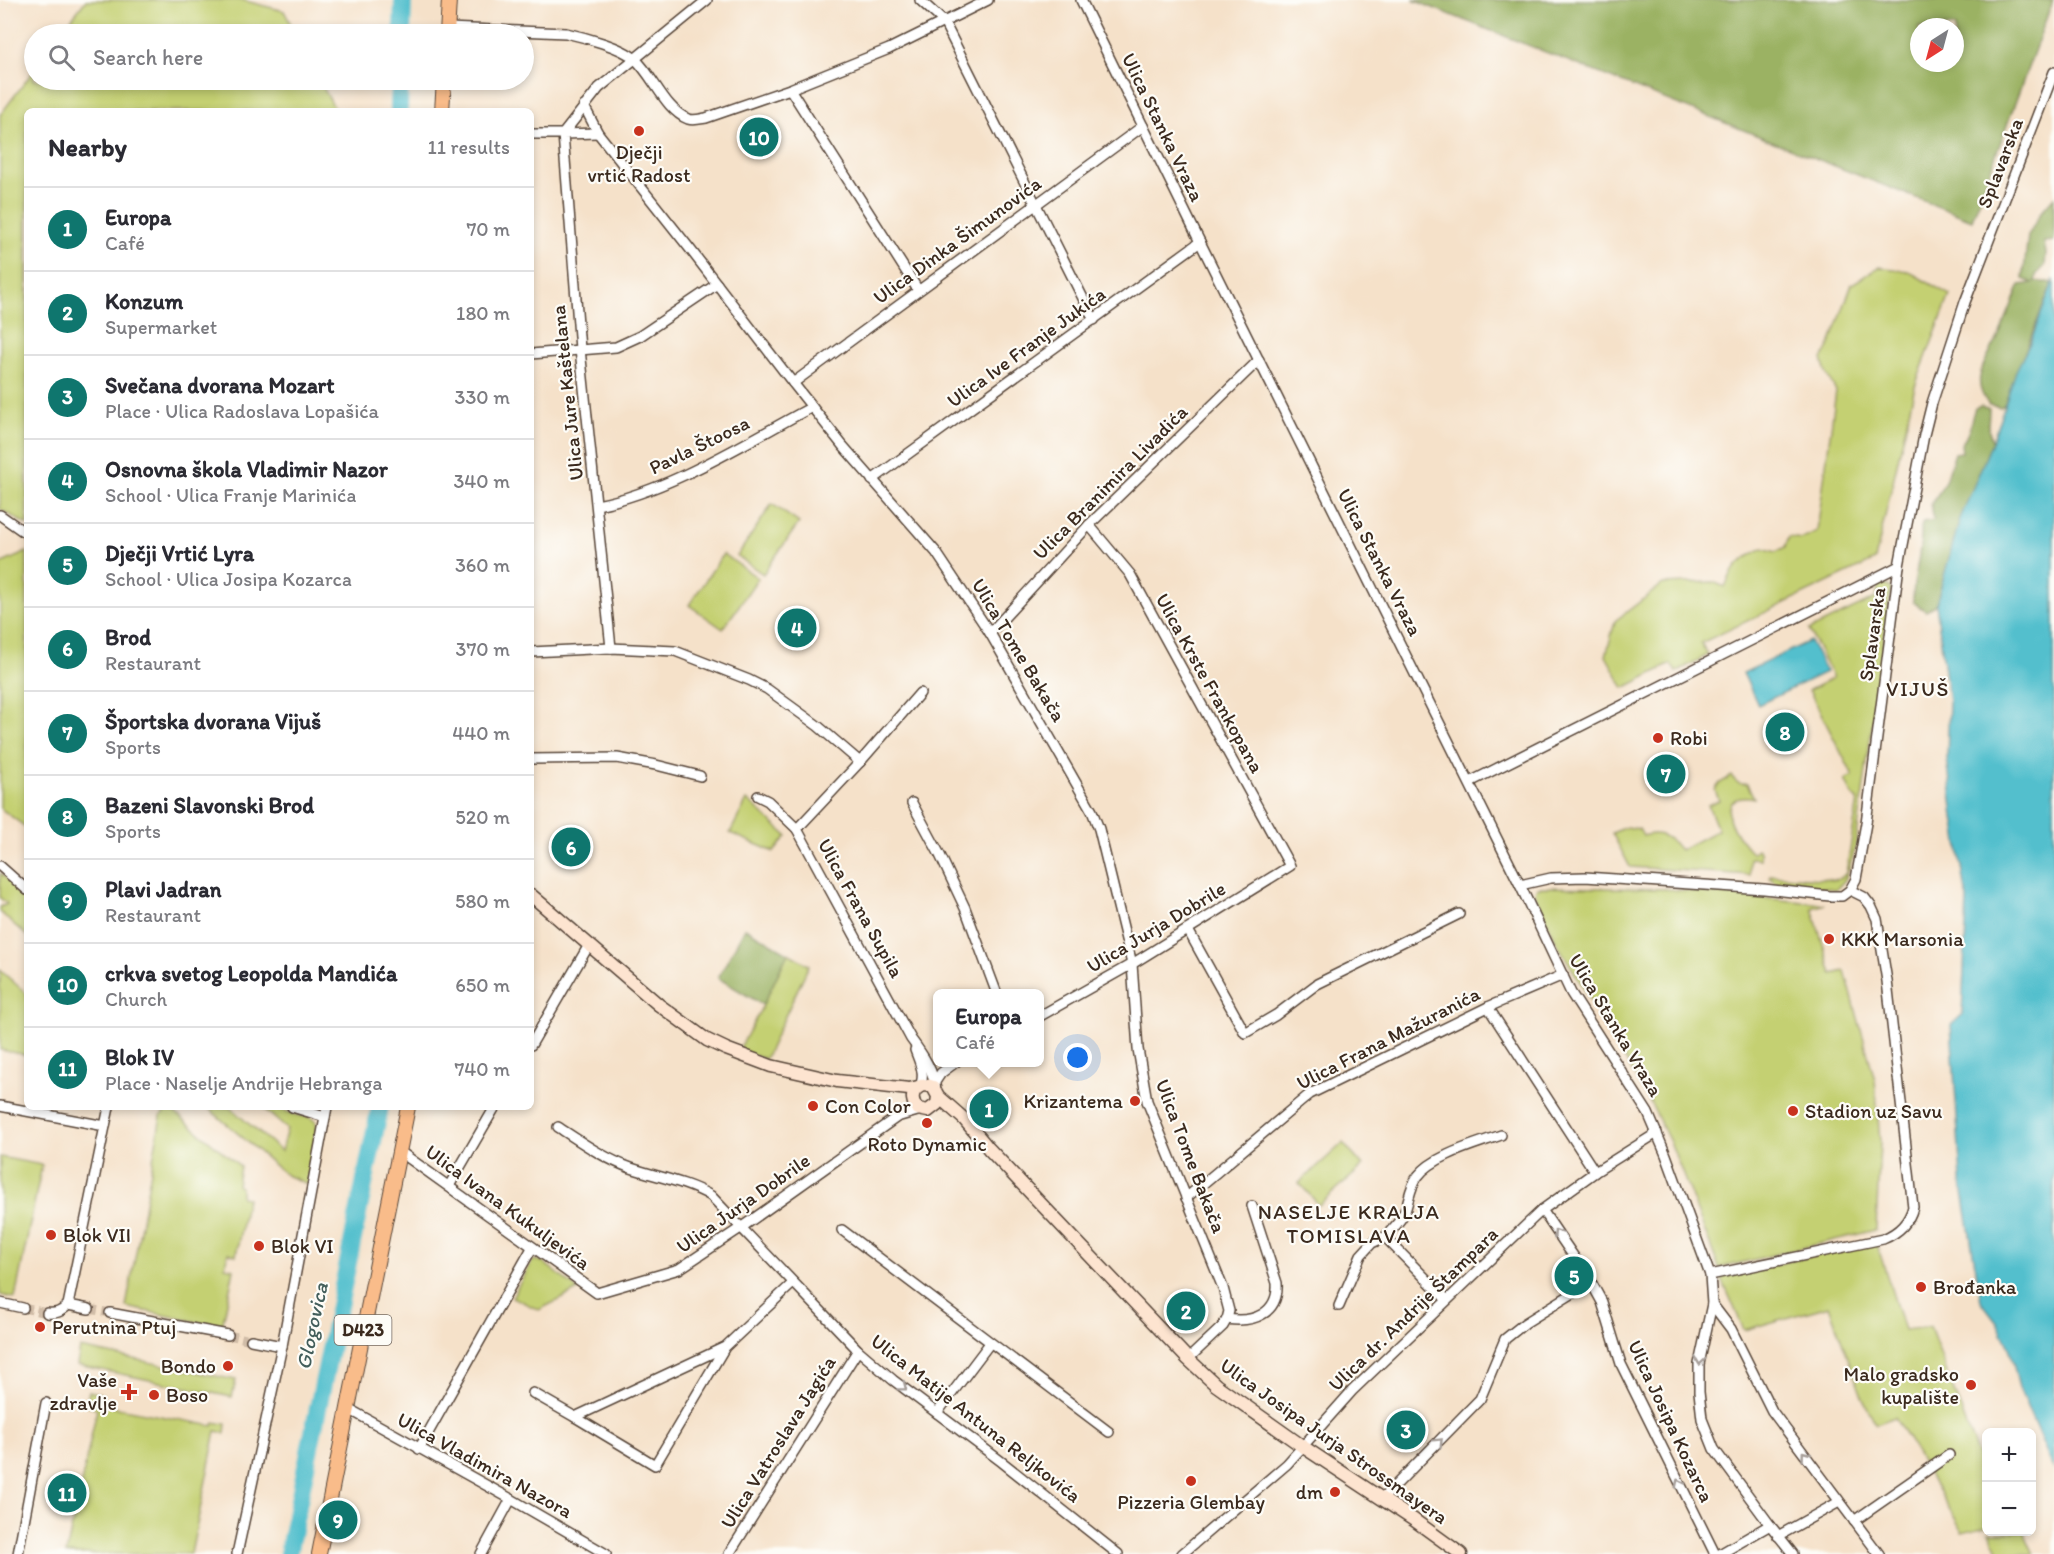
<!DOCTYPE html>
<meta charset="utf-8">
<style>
body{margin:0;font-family:Itim,sans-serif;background:#f7f7f7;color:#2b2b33}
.controls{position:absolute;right:18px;bottom:18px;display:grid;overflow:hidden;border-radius:9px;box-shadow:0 3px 9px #0003}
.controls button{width:54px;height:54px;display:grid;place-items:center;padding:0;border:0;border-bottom:2px solid #e1e1e2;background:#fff;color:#2b2b33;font:30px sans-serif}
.compass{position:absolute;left:1910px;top:18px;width:54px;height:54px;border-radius:50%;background:#fff;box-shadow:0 3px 9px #0003;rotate:216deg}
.you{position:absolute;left:1078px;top:1058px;width:21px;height:21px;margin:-15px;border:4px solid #fff;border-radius:50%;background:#1a73e8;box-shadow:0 0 0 9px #1a73e833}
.badge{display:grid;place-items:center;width:39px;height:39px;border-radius:50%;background:#0f766e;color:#fff;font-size:20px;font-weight:700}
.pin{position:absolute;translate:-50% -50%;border:3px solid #fff;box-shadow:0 2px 6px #0006}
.popup{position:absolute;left:933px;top:989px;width:111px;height:78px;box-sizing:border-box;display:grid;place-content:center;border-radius:9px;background:#fff;filter:drop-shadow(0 2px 4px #0005);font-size:20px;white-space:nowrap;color:#7c7c81}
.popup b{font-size:22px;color:#2b2b33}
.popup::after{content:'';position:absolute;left:50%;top:100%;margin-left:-12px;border:12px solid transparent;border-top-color:#fff}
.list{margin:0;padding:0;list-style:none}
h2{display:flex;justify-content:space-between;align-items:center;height:78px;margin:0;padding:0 24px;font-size:26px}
h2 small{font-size:20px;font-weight:400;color:#7c7c81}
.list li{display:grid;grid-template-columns:39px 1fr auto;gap:18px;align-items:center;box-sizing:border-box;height:84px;padding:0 24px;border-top:2px solid #e1e1e2}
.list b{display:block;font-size:22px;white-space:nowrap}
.list p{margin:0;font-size:20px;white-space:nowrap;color:#7c7c81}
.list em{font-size:20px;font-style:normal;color:#7c7c81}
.icon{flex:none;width:33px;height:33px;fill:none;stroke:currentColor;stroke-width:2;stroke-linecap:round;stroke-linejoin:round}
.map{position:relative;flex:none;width:2054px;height:1554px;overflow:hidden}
.search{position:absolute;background:#fff;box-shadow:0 3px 9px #0003;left:24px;top:24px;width:510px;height:66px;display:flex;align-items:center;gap:15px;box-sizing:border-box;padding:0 21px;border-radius:33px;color:#7c7c81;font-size:22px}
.panel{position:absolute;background:#fff;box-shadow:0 3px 9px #0003;left:24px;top:108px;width:510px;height:1002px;border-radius:9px}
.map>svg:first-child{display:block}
.green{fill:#c4d072;stroke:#807d48;stroke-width:1.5}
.forest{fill:#9bb264;stroke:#6b6e41;stroke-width:1.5;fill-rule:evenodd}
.water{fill:#53bfcd;stroke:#477476;stroke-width:1.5}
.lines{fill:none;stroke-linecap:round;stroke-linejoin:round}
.river{stroke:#53bfcd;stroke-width:18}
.street-tunnel{stroke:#d0bca7;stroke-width:9;stroke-dasharray:9 4.5;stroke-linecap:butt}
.street-casing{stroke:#574538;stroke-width:12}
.secondary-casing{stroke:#574538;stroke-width:15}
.primary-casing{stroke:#574538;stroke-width:16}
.street{stroke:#fff;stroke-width:9}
.secondary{stroke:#fde4d0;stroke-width:12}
.primary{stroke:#f9bc8a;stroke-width:14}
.oneway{stroke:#a79f9a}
.poi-dot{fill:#c8321e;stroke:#fdfcf7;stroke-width:2}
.labels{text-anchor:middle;stroke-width:4.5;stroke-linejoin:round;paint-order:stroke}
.shield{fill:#fdfcf7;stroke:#75695f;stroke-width:1.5}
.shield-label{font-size:18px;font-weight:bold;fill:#3b2a1e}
.street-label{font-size:20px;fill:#3b2a1e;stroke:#fdfcf7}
.poi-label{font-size:20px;fill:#3b2a1e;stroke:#fdfcf7;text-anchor:start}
.neighbourhood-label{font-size:21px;letter-spacing:1.5px;fill:#3b2a1e;stroke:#fdfcf7}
.water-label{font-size:21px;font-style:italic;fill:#435e5b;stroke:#fdfcf7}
</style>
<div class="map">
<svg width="2054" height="1554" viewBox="0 0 2054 1554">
<rect width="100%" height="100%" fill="#fdfcf7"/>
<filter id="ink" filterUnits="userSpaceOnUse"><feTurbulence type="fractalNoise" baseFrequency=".0167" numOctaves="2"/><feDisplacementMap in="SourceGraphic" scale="12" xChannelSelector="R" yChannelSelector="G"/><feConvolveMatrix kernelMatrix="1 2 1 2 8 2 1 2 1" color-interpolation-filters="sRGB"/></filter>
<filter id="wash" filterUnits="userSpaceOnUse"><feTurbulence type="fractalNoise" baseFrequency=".008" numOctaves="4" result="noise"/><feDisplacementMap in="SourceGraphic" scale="24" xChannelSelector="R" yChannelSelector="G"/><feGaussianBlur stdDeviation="1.35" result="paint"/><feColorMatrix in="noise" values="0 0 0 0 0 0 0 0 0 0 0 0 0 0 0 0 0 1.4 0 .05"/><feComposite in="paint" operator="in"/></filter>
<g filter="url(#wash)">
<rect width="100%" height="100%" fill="#f5e1c9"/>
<!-- green -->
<g class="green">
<path d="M86 0H242L284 11 296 34H60Z"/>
<path d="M34 70V80H319L336 111H27V525L0 509V115Z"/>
<path d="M1879 267 1908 271 1950 295 1915 386 1875 560 1701 643 1708 655 1676 672 1671 664 1624 688 1606 656 1615 621 1663 584 1713 582 1725 587C1734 564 1742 559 1763 548L1776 552 1785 547 1789 537 1801 539 1817 531 1836 391 1826 373 1822 359 1830 345 1852 284Z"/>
<path d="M772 504 799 523 763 574 737 556Z"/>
<path d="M27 552V828L0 808V564Z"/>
<path d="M723 554 758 578 723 629 689 605Z"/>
<path d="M1884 584 1891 588 1855 850 1845 880 1836 889 1776 883 1770 878V875L1833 880 1841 878 1846 873 1858 800 1853 796 1845 780 1853 776 1809 690 1833 678 1809 630 1876 598 1879 585Z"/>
<path d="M1732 776C1735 782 1740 785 1747 784L1754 798C1730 792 1723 811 1734 830 1739 838 1746 845 1752 853L1757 849 1760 852V859L1750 858V875L1630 867 1612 833 1627 827 1639 829 1643 836C1660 830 1670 838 1680 850L1718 830 1708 805 1719 800 1715 790 1720 783Z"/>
<path d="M747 800 787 836 774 852 730 833Z"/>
<path d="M0 873 27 896V936L0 912V907L7 904 0 898Z"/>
<path d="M1537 887 1666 889 1825 904 1812 908 1832 974 1845 971 1875 1080 1880 1142 1876 1230 1719 1268 1671 1144 1647 1096 1558 945 1536 898 1535 892Z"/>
<path d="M788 953 809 965 765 1059 739 1050 763 1005Z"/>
<path d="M0 970 27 994V1055L0 1050Z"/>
<path d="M168 1107 240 1166 237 1185 241 1188V1197L247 1198 236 1255 228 1253 225 1267 234 1269 222 1327 126 1307 161 1116Z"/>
<path d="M207 1107H229L281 1151 287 1129 262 1107H275L296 1115 309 1117 315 1121 317 1126 307 1184 286 1175Z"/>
<path d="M1343 1143 1363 1166 1319 1205 1299 1183Z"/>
<path d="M0 1157 42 1165 15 1298 0 1295Z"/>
<path d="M1876 1241 1904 1330 1930 1327 1986 1477V1526L1963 1532 1895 1417 1876 1424 1863 1399 1829 1306 1744 1330 1721 1277Z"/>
<path d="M535 1260 543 1262 578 1290 539 1310 512 1297 532 1262Z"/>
<path d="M80 1348 236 1380 232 1397 77 1365Z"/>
<path d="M89 1391 102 1394 101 1400 108 1402 107 1406 213 1426 214 1422 226 1424 225 1433 216 1431 191 1554H66L97 1409 86 1406Z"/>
<path d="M1989 1532H2024L2034 1554H2001Z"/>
</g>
<!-- forest -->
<g class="forest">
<path d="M1413 0H2053L1972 220ZM1919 27H1955V63H1919Z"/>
<path d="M2054 197V241L2044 242 2046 253 2045 266 2036 275 2035 282H2050L2052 284 2004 405 2000 407 1989 405C1967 378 1989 358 2000 333 2007 317 2013 301 2020 285L2033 283 2023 279 2028 236 2041 212Z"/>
<path d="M1981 406 1989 409 1988 427 1992 442 1960 520 1936 604 1926 611 1913 602C1912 577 1923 553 1921 527L1923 522 1934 520 1931 504C1945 486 1948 474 1955 453L1962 452 1961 444C1970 435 1970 421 1975 408Z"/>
<path d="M745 928 788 953 763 1005 718 978Z"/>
</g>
<!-- water -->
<g class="water">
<path d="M2054 279V1470L2019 1388 2010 1350 1997 1322 1981 1301 1961 1180 1951 1025 1962 1015 1967 899 1954 817 1947 758 1949 702 1936 604 1960 519 1992 442 2016 371 2031 341Z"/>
<path d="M1810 641 1826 672 1758 705 1743 673Z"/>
</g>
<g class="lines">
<!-- river -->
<g class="river">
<path d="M402 34 403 0"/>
<path d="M399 111 400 80"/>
<path d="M288 1554 380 1107"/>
</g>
</g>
</g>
<g filter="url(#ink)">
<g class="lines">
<!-- street-tunnel -->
<g class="street-tunnel">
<path d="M23 1308 47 1313"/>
<path d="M89 1309 110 1313"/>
<path d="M228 1335 251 1340"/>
</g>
<!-- street casing -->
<g class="street-casing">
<g id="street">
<path d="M920 0 944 22 1094 320"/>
<path d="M1081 0 1200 242 1520 885 1571 993 1648 1113 1666 1155 1710 1275 1712 1304 1699 1364V1392L1702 1419 1714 1449 1770 1525 1793 1554"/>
<path d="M448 28 566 33C584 37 622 47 635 59 653 75 665 110 688 119 694 121 700 119 706 118L790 89 889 49 988 0"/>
<path d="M790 89 918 290"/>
<path d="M584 106 598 133 690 249 793 383 843 446 936 552 990 633 1092 811 1099 829 1132 964 1138 1049 1147 1101 1223 1288 1229 1311 1227 1319 1223 1326 1188 1359"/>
<path d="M598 133 563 134 580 349 611 648"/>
<path d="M531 134H563L599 88 707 0"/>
<path d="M531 354 616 347 640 336 717 284"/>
<path d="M793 383 1143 126"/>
<path d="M872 480 1200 242"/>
<path d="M597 505C670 491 746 442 812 407"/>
<path d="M0 515 27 534"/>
<path d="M990 633 1089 525 1259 360"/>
<path d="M531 652 611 648 675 651 749 680 767 689 818 726 860 762"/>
<path d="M920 693 860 762 797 829 911 1039C923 1055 934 1071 936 1091"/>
<path d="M531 759 617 758 656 765 700 776"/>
<path d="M1470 782 1899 566"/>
<path d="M758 796 768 801 797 829"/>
<path d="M912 803 940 855 965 908 997 994"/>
<path d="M0 866 27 890"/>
<path d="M1520 885 1551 878 1585 877 1764 889 1830 896H1842L1850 890 1856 879 1866 823 1899 566 1924 435 1932 403 1965 302 2054 72"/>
<path d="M1188 930 1245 1033 1276 1015 1317 984 1459 914"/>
<path d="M1488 1007 1595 1172"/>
<path d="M1040 1016 1132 964 1290 866 1130 574 1089 525"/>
<path d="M531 1045 589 945"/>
<path d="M915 1050C919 1061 926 1074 920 1086"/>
<path d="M935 1082 941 1073 956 1062"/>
<path d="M0 1106 105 1126"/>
<path d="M292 1107 325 1117"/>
<path d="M558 1127C581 1142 605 1159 631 1168 658 1177 687 1182 711 1196L858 1350 893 1380 1002 1462 1118 1554"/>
<path d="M399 1151 597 1293 679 1269 742 1227 897 1117 921 1110"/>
<path d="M449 1186 495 1107"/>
<path d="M1186 1198 1310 1094 1488 1007 1563 975"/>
<path d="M1542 1210 1591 1282 1602 1302 1621 1364 1715 1554"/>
<path d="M842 1230 1109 1432"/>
<path d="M1385 1237C1392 1229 1401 1222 1405 1211 1409 1200 1410 1186 1418 1176 1434 1155 1477 1144 1501 1135"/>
<path d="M1710 1275 1883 1239C1898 1233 1909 1223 1913 1207L1887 981 1877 919 1871 906 1864 897 1850 890"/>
<path d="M0 1303 23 1308"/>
<path d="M1712 1304 1731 1329 1772 1411 1879 1554"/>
<path d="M1339 1306 1361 1255 1372 1243 1385 1237 1447 1300"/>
<path d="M89 1309 68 1305 109 1107"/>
<path d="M47 1313C56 1314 61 1312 68 1305"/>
<path d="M110 1313 228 1335"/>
<path d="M1227 1319C1253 1323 1279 1314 1277 1283L1252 1206"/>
<path d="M251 1340 282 1346"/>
<path d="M725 1347 655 1465 575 1417 725 1347 793 1283"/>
<path d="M533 1393 575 1417"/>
<path d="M347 1408 511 1499 606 1554"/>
<path d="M937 1413 990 1343"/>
<path d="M419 1449 532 1248"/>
<path d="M1383 1498 1480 1399 1505 1339 1525 1323 1591 1282"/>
<path d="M1854 1521 1949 1455"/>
<path d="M1778 1536 1839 1502"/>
<path d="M18 1554 46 1403"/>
<path d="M237 1554 282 1346 327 1107"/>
<path d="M481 1554 511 1499"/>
<path d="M729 1554 858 1350"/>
<path d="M1182 1554 1287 1464 1352 1391 1542 1210 1595 1172 1657 1133"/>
<path d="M1720 1554 1770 1525"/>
</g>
</g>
<!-- secondary casing -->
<g class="secondary-casing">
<g id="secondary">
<path d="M531 895 659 1005 707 1040 726 1049 771 1066 837 1081 909 1089 918 1087"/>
<path d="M938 1096 937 1104 928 1111 918 1109C906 1096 917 1080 933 1087L938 1096 964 1119 989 1149 1188 1359 1216 1385 1302 1446 1414 1520 1461 1554"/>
</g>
</g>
<!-- primary casing -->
<g class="primary-casing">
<g id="primary">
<path d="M447 34 449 0"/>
<path d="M442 111 444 80"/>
<path d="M319 1554 408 1107"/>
</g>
</g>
<!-- street -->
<use href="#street" class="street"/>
<!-- secondary -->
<use href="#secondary" class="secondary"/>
<!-- primary -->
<use href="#primary" class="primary"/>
</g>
<!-- one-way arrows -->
<defs><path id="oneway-chevron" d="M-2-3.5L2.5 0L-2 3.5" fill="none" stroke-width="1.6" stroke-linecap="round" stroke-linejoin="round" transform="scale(1.5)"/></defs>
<g class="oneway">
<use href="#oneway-chevron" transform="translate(1557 1233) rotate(-124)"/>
<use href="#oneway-chevron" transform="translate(1700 1361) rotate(98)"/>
<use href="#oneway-chevron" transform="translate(903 1387) rotate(37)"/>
<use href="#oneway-chevron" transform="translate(1439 1442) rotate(-45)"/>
<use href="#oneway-chevron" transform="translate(1805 1455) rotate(-127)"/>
<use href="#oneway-chevron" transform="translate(1679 1483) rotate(-116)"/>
</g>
</g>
<!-- markers -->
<g class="poi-dot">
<circle cx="639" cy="131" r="6"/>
<circle cx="1658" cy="738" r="6"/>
<circle cx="1829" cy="939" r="6"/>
<circle cx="1135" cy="1101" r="6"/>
<circle cx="813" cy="1106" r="6"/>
<circle cx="1793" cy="1111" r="6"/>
<circle cx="927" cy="1123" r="6"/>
<circle cx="51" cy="1235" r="6"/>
<circle cx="259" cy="1246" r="6"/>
<circle cx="1921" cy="1287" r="6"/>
<circle cx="40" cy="1327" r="6"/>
<circle cx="228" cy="1366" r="6"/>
<circle cx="1971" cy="1385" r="6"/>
<path d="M126 1383h6v6h6v6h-6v6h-6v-6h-6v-6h6z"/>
<circle cx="154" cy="1395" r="6"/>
<circle cx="1191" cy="1481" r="6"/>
<circle cx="1335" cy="1492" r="6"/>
</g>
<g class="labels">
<!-- shield labels -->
<rect class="shield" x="334.5" y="1315" width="57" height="30" rx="4.5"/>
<g class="shield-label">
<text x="363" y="1336">D423</text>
</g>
<!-- street labels -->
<g class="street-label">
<text transform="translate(1163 127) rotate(64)" y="7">Ulica Stanka Vraza</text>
<text transform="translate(2000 163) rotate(-69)" y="7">Splavarska</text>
<text transform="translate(957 240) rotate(-36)" y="7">Ulica Dinka Šimunovića</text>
<text transform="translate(1026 347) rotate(-36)" y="7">Ulica Ive Franje Jukića</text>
<text transform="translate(567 393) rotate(-96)" y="7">Ulica Jure Kaštelana</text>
<text transform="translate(699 445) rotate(-26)" y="7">Pavla Štoosa</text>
<text transform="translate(1110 482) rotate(-45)" y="7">Ulica Branimira Livadića</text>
<text transform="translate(1380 562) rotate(63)" y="7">Ulica Stanka Vraza</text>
<text transform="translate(1872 634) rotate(-82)" y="7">Splavarska</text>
<text transform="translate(1019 650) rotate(59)" y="7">Ulica Tome Bakača</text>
<text transform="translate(1210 683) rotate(61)" y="7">Ulica Krste Frankopana</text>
<text transform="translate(861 908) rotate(61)" y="7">Ulica Frana Supila</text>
<text transform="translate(1156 927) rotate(-31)" y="7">Ulica Jurja Dobrile</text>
<text transform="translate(1616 1025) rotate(59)" y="7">Ulica Stanka Vraza</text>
<text transform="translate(1388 1038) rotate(-27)" y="7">Ulica Frana Mažuranića</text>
<text transform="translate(1191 1156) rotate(69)" y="7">Ulica Tome Bakača</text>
<text transform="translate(743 1203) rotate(-35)" y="7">Ulica Jurja Dobrile</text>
<text transform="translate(508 1207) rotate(36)" y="7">Ulica Ivana Kukuljevića</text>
<text transform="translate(1413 1309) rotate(-44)" y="7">Ulica dr. Andrije Štampara</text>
<text transform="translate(976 1418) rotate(38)" y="7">Ulica Matije Antuna Reljkovića</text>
<text transform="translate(1671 1421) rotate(65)" y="7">Ulica Josipa Kozarca</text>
<text transform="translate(1334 1441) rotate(35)" y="7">Ulica Josipa Jurja Strossmayera</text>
<text transform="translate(778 1442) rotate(-58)" y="7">Ulica Vatroslava Jagića</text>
<text transform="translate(485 1465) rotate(29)" y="7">Ulica Vladimira Nazora</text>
</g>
<!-- poi labels -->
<g class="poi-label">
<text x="639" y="159" text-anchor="middle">Dječji<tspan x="639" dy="23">vrtić Radost</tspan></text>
<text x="1670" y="745">Robi</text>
<text x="1841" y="946">KKK Marsonia</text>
<text x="1123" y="1108" text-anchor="end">Krizantema</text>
<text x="825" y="1113">Con Color</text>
<text x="1805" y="1118">Stadion uz Savu</text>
<text x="927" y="1151" text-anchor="middle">Roto Dynamic</text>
<text x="63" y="1242">Blok VII</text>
<text x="271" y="1253">Blok VI</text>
<text x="1933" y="1294">Brođanka</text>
<text x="52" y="1334">Perutnina Ptuj</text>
<text x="216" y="1373" text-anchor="end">Bondo</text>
<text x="1959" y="1381" text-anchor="end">Malo gradsko<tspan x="1959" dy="23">kupalište</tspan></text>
<text x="117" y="1387" text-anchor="end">Vaše<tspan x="117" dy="23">zdravlje</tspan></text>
<text x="166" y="1402">Boso</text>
<text x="1323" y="1499" text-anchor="end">dm</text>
<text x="1191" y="1509" text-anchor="middle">Pizzeria Glembay</text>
</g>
<!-- neighbourhood labels -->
<g class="neighbourhood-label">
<text x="1918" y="696">VIJUŠ</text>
<text x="1349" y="1219">NASELJE KRALJA<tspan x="1349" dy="24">TOMISLAVA</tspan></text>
</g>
<!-- water labels -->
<g class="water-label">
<text transform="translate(312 1326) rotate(-78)" y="7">Glogovica</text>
</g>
</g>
</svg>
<div class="controls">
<button>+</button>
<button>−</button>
</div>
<svg class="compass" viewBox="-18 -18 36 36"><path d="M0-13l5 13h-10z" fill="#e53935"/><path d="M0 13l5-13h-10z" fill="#7c7c81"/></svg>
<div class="you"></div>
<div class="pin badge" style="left:989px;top:1109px">1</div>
<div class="popup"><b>Europa</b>Café</div>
<div class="pin badge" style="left:1186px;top:1311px">2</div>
<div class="pin badge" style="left:1406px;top:1430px">3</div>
<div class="pin badge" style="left:797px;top:628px">4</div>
<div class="pin badge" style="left:1574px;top:1276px">5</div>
<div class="pin badge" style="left:571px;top:847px">6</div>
<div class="pin badge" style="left:1666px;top:774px">7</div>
<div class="pin badge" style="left:1785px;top:732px">8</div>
<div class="pin badge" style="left:338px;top:1520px">9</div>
<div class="pin badge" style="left:759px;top:137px">10</div>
<div class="pin badge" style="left:67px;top:1493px">11</div>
<div class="search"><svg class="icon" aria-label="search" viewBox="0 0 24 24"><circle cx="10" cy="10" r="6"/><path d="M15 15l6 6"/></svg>Search here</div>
<section class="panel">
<h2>Nearby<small>11 results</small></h2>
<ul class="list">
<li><span class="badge">1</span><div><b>Europa</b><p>Café</p></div><em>70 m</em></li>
<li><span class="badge">2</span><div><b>Konzum</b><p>Supermarket</p></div><em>180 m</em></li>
<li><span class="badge">3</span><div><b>Svečana dvorana Mozart</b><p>Place · Ulica Radoslava Lopašića</p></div><em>330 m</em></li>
<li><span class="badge">4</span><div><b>Osnovna škola Vladimir Nazor</b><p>School · Ulica Franje Marinića</p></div><em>340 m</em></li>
<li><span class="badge">5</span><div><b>Dječji Vrtić Lyra</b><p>School · Ulica Josipa Kozarca</p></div><em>360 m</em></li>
<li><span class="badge">6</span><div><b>Brod</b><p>Restaurant</p></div><em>370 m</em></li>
<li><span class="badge">7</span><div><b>Športska dvorana Vijuš</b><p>Sports</p></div><em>440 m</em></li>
<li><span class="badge">8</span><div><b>Bazeni Slavonski Brod</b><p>Sports</p></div><em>520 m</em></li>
<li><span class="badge">9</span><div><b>Plavi Jadran</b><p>Restaurant</p></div><em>580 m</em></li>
<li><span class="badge">10</span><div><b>crkva svetog Leopolda Mandića</b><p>Church</p></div><em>650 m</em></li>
<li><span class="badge">11</span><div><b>Blok IV</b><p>Place · Naselje Andrije Hebranga</p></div><em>740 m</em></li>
</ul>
</section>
</div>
